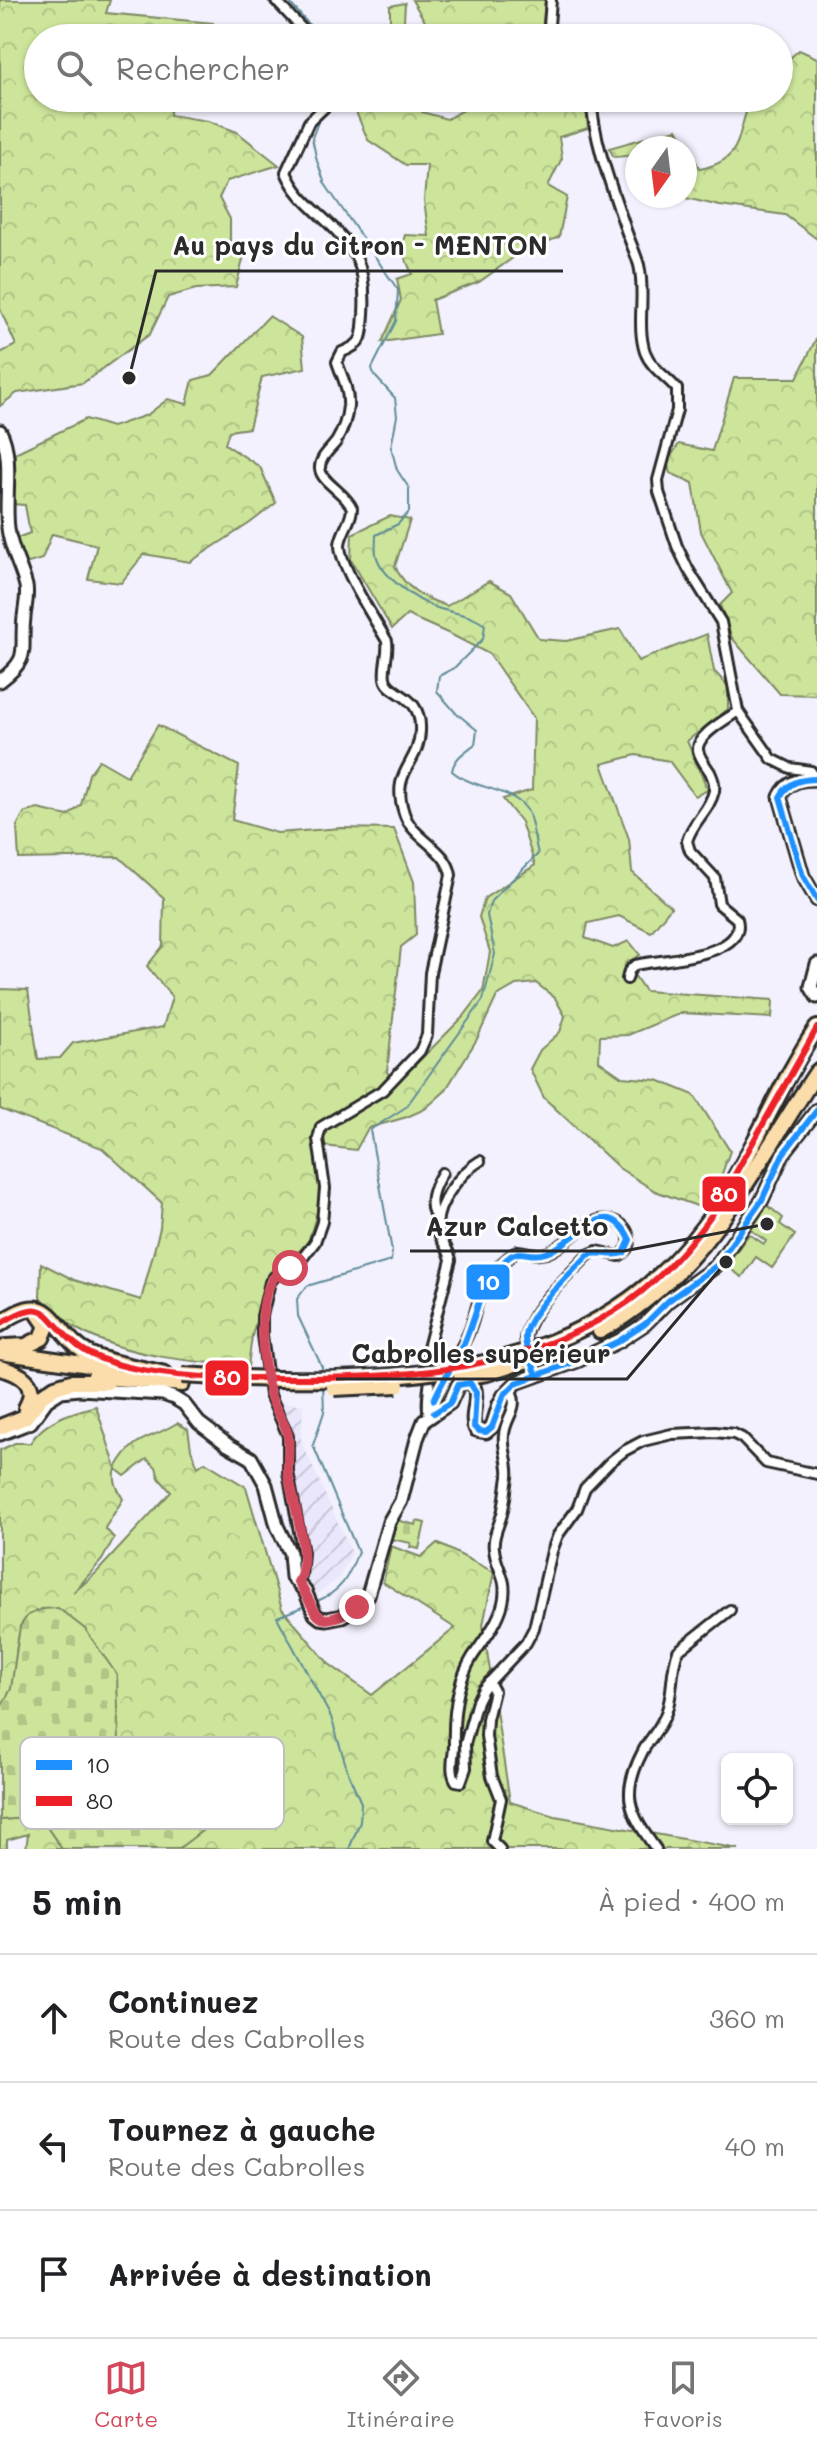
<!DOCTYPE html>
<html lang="fr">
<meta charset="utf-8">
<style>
body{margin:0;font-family:Mali,sans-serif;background:#f6f6f6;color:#202124}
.controls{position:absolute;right:24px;bottom:24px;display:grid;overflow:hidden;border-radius:12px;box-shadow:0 2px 6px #0004}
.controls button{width:72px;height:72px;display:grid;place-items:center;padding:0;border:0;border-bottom:2px solid #e0e0e0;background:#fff;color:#202124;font:40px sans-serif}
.compass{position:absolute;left:625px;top:136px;width:72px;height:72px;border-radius:50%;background:#fff;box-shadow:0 2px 6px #0004;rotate:194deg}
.stop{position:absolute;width:24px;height:24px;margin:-18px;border:6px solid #d1495b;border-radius:50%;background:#fff}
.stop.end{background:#d1495b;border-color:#fff;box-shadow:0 2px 8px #0008}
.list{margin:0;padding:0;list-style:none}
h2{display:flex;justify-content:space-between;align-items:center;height:104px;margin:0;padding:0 32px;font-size:34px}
h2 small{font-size:26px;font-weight:400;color:#757577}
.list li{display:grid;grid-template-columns:52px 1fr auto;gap:24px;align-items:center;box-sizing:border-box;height:128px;padding:0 32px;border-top:2px solid #e0e0e0}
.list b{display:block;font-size:30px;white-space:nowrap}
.list p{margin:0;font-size:26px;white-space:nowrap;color:#757577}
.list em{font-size:26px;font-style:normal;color:#757577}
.icon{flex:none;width:44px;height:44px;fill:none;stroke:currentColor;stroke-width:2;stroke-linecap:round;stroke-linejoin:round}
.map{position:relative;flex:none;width:817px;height:1849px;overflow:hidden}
.search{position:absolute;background:#fff;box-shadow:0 2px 6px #0004;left:24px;right:24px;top:24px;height:88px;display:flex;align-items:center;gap:20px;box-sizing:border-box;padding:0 28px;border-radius:44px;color:#757577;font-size:30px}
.sheet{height:488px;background:#fff}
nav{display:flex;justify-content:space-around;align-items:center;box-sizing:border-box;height:112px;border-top:2px solid #e0e0e0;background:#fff;font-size:22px;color:#757577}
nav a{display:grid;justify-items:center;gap:4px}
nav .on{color:#d1495b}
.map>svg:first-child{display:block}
.industrial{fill:url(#industrial-furrows)}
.green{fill:#cde59b;stroke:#7c8863;stroke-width:2}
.forest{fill:url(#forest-crowns);stroke:#7c8863;stroke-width:2;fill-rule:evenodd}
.cemetery{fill:url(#cemetery-stones);stroke:#7c8863;stroke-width:2}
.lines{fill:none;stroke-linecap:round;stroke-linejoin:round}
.stream{stroke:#5f8c98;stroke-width:2}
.street-casing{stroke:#2b2b2b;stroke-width:14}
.secondary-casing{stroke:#2b2b2b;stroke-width:17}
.highway-casing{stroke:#2b2b2b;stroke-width:20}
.street{stroke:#fff;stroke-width:8}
.secondary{stroke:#fff;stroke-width:11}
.highway{stroke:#faddab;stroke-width:14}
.street-bridge-casing{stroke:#2b2b2b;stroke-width:14;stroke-linecap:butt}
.highway-bridge-casing{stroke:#2b2b2b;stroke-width:20;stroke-linecap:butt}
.street-bridge{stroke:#fff;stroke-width:8}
.highway-bridge{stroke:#faddab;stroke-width:14}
.bus-1-casing{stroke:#fff;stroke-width:12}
.bus-2-casing{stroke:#fff;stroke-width:12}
.bus-1{stroke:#1e90ff;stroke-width:6}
.bus-2{stroke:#ed2028;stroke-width:6}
.route{stroke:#d1495b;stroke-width:10}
.key{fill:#fff;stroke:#bfbfbf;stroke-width:2}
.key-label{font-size:22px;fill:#2b2b2b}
.leader{fill:none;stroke:#2b2b2b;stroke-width:3}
.callout-dot{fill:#2b2b2b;stroke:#fff;stroke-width:3}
.callout-label{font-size:26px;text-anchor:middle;font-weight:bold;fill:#2b2b2b;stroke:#fff;stroke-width:6;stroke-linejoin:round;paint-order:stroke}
.line-badge{stroke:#fff;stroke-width:3}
.badge-label{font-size:22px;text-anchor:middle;font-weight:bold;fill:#fff}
</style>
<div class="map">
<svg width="817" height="1849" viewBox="0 0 817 1849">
<defs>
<pattern id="industrial-furrows" width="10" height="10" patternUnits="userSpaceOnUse" patternTransform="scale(2)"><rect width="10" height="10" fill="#eae7fc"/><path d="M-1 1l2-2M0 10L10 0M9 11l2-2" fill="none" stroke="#c9c6d8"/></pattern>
<pattern id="forest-crowns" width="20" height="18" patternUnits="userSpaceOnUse" patternTransform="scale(2)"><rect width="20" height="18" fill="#cde59b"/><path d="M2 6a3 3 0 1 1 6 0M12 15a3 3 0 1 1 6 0" fill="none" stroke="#b0c586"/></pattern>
<pattern id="cemetery-stones" width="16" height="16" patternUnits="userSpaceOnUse" patternTransform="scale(2)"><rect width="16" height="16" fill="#cde59b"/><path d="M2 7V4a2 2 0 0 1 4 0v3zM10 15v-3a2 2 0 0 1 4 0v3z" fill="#b0c586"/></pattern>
</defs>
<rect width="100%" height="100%" fill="#f3f1fd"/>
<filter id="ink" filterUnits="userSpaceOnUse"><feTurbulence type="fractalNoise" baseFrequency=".0125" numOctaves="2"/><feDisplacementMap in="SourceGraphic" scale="16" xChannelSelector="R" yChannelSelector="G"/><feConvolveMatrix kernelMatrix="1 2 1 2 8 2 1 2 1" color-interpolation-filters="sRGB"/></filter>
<g filter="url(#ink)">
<!-- industrial -->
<path class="industrial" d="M280 1401 303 1405 301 1441 352 1553 339 1578 315 1596 305 1581 289 1435Z"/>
<!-- green -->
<path class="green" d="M767 1205 783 1218 780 1224 795 1235 772 1268 756 1257 742 1277 726 1266 749 1234 764 1244 766 1241 751 1230Z"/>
<!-- forest -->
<g class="forest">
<path d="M0 0H110L106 13 213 23 218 37 38 38V98H171L170 115 208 121 237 132 279 165 227 181 219 198 230 219V248L245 252 236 287 196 289 168 297 150 334 83 383 17 393 0 406V353L16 345 0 309Z"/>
<path d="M412 0H545L542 38H435Z"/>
<path d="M405 3 403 38H390V6Z"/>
<path d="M799 50 817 58V239L785 215 720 206 677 196H685V148H637V155L614 157 609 148 677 129 700 169C748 159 734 132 752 98H779V68Z"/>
<path d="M350 98H423L422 112 447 119 471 106 467 98H585L588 128 559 137 562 158 548 186 567 197 559 237 517 255 479 282 432 300 438 334 382 342 401 300 397 279 412 274 401 248 405 235 429 236 424 201 427 165H406L368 140Z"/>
<path d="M269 316 302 337 305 368 262 377 249 428 229 431 225 444 260 467 276 503 250 523 190 562 144 554 121 583 88 579 97 545 52 534 42 559 22 565 17 538 30 533 25 505 11 504 15 453 86 419 112 427 147 415 168 399 187 404 193 380 212 375Z"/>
<path d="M817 337V695L780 694 732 638 720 605 732 593 701 532 693 483 670 473 667 462 679 444 712 451 734 378H797Z"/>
<path d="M390 516 410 520 395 566C405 589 424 598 447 606L489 581 511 593 539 639 566 641 620 629 638 661 707 634 714 671 728 686V709L687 741 708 790 695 796 669 761 636 755 602 764 629 839 632 872 671 907 651 932 619 916 588 923 585 938 613 948 629 941 640 955 626 963 645 991 773 1000 772 1018 681 1013 628 1035 600 1036 599 1061 622 1077 657 1080 694 1095 730 1151 717 1188 700 1207 655 1191 619 1168 544 1098 530 1069 540 1050 560 1032 565 1016 555 998 536 983 516 985 497 996 477 1039 445 1091 425 1109 407 1117 368 1128 356 1150 316 1145 322 1197 308 1242 291 1259 269 1273 252 1336 248 1366C193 1362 128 1357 79 1330 65 1322 52 1308 40 1298L41 1263 74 1280 141 1300 160 1228 162 1203 102 1148 0 1109V989L28 990 38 1059 60 1058 73 1043 163 1027 172 997 147 966 163 946 164 898 119 857 19 859 17 826 24 813 38 809 68 816 81 805 89 774 99 760 127 776 158 725 239 766 232 820 277 833 341 828 394 829 414 882 416 935 401 947 387 1072 396 1084 464 1016 483 991 490 952 479 917 485 898 535 865 521 822 503 799 532 790 534 718 489 654 452 635 407 615 392 629 351 560 352 534Z"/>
<path d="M96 1406 116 1468C136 1433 147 1442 177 1423L188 1429 191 1449 198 1467 205 1462 246 1487 282 1609 329 1664 372 1695 455 1628 383 1582 391 1546 421 1557 437 1543 494 1572 483 1625 510 1802 555 1816 739 1849H178L175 1797 202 1774 143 1765 119 1743 42 1609C8 1623 20 1657 12 1687 10 1694 4 1702 0 1709V1450L15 1443H30C45 1420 69 1413 96 1406ZM147 1459 156 1467 159 1478 171 1492 96 1573 73 1593 102 1560 114 1538 105 1528 123 1499C118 1490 112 1480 116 1469L125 1476Z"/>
<path d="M40 1817 62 1849H26L28 1834 7 1840V1849H0V1820Z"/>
</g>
<!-- cemetery -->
<g class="cemetery">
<path d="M396 1520 416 1525 417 1521 425 1523 419 1549 410 1547 411 1543 391 1539Z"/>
<path d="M58 1608 85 1629 117 1675 119 1743 143 1765 171 1738 203 1775 175 1797 206 1828 178 1849H62L40 1817 0 1820V1709L11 1689 20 1626 28 1615 42 1609Z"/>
</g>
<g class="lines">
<!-- stream -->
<g class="stream">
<path d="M287 0 321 38"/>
<path d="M322 1373V1367L298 1316 297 1299 307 1286 391 1261 392 1251 370 1130 406 1107 483 1000 495 954 487 915 491 901 538 854C535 843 532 818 527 810 511 787 474 790 452 771 454 758 465 752 475 744L477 730 455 712 437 691 439 676 454 668 483 639 485 625C468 613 456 614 437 608 417 601 380 576 376 554 375 548 376 541 376 535L398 524 409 512V488L397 470 391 447 397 416 395 398 374 375 372 368 396 321 398 290 325 184 317 161 312 138 318 122 343 98"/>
<path d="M315 1602C342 1591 348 1578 358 1552L313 1445 324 1412 323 1383"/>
<path d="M305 1606 277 1617 331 1717 348 1772 361 1803 360 1822 349 1849"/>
</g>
<!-- street casing -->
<g class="street-casing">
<g id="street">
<path d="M275 0 311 38"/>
<path d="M548 38 551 0"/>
<path d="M591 98C594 141 610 183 624 224 628 238 635 251 639 265 646 293 636 325 645 352 651 368 667 377 677 389V410L658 480 659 492 677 546 688 569 721 622 738 711 772 759 790 768 811 771 815 779"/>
<path d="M627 979 629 971 635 965C658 959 748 958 737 919L719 904 715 878 690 851 687 841C692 822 710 810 714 791 715 783 713 779 710 772 706 766 699 757 698 750 696 735 728 719 738 711"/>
<path d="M437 1219C426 1204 433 1188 442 1173"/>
<path d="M510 1389C521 1408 505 1417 504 1435 502 1449 510 1463 508 1477 506 1489 505 1502 502 1514 499 1526 492 1537 494 1549 496 1570 509 1577 503 1603 498 1623 484 1640 473 1656 456 1683 453 1715 454 1745 454 1757 449 1770 456 1781L461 1782 466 1768 465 1744 477 1701 483 1689 526 1643 534 1628 552 1551 558 1535 577 1509 585 1488 610 1462 624 1451 643 1441 672 1434 715 1432 734 1434 742 1438 766 1463 817 1474"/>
<path d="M434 1413C431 1391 459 1356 468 1334 475 1319 476 1302 484 1287 493 1273 503 1259 518 1251 528 1252 539 1257 549 1252 569 1244 586 1216 610 1220 629 1222 637 1246 619 1256L597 1251 588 1255C569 1276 528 1310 525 1339"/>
<path d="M429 1416C425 1402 431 1382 431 1366L426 1361 428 1348 451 1260C449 1248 440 1241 438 1230 433 1207 461 1172 480 1161"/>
<path d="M298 1582 301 1576 303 1553 288 1472V1436L270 1395 262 1335V1316L270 1282 277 1274 301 1260 315 1242 322 1222 325 1188 318 1139 321 1127 383 1090 420 1051 427 1035 430 973 451 875C447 848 412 839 404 813 390 770 419 766 420 731 422 692 388 696 385 678 383 666 389 654 387 641 375 620 339 565 340 544 342 530 352 521 352 508 345 492 322 483 320 469 319 458 330 450 336 442 342 432 347 418 348 406 349 389 342 377 337 362L342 352C365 343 362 337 364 314 367 265 356 248 321 216 306 202 294 191 286 172L309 122 334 98"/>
<path d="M489 1682 494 1691 487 1719 486 1736 492 1776 501 1799 492 1841 500 1849"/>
<path d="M656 1849C629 1812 620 1795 643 1751 650 1738 661 1728 666 1713 674 1693 670 1671 678 1651L730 1610"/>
</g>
</g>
<!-- secondary casing -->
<g class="secondary-casing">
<g id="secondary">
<path d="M0 431C14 457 4 498 8 528 10 549 21 566 26 586 28 597 25 606 24 617 20 651 32 657 0 681"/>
<path d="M817 779C801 779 787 781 780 797L803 876 817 900"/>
<path d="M817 964 811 987 817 997"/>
<path d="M0 1434 31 1422 47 1400 61 1391 79 1389 163 1394 174 1398 184 1404 199 1423 228 1445 251 1458 266 1485 277 1526 290 1553 292 1577 305 1591 315 1614 320 1618 327 1619 342 1616 357 1607 368 1595 389 1522 401 1501 417 1439 424 1421 450 1403 458 1385 466 1382 474 1386C480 1401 468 1417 476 1430L486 1432 492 1427 499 1404 504 1395 516 1383 577 1361 619 1341 645 1324 668 1301 716 1266 762 1200 783 1154 817 1110"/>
</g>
</g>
<!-- highway casing -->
<g class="highway-casing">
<g id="highway">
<path d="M0 1324C55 1282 50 1336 91 1355 114 1365 141 1368 165 1374"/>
<path d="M600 1331C708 1270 751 1170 817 1072"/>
<path d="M6 1347 26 1346 42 1338 47 1326 38 1313"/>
<path d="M0 1352 110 1368"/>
<path d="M489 1362C596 1336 678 1280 732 1183 762 1132 784 1077 817 1028"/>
<path d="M0 1368C21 1373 40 1384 26 1408"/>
<path d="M487 1373 559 1350"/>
<path d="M95 1376 182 1384"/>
<path d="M0 1427 25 1417 42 1396 55 1387 71 1382H107"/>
</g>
</g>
<!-- street -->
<use href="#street" class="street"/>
<!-- secondary -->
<use href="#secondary" class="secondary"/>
<!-- highway -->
<use href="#highway" class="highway"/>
<!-- street-bridge casing -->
<g class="street-bridge-casing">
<path id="street-bridge" d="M525 1339 536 1370"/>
</g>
<!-- highway-bridge casing -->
<g class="highway-bridge-casing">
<g id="highway-bridge">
<path d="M182 1375C284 1381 390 1384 489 1362"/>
<path d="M461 1377 487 1373"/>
<path d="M334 1388 397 1385"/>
</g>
</g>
<!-- street-bridge -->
<use href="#street-bridge" class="street-bridge"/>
<!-- highway-bridge -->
<use href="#highway-bridge" class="highway-bridge"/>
<!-- bus-1 casing -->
<g class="bus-1-casing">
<g id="bus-1">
<path d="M817 779C801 779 788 782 780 797L803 876 817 900"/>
<path d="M434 1400C442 1381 454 1364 463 1346 475 1320 479 1289 498 1268 520 1241 524 1260 546 1253 576 1243 607 1190 630 1240L624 1253C612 1258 600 1250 588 1255 573 1272 523 1316 525 1339 526 1351 533 1364 537 1375"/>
<path d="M434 1413 450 1403 458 1385 470 1383 476 1392 474 1427 479 1431 486 1432 492 1427 504 1395 516 1383 577 1361 619 1341 645 1324 668 1301 716 1266 762 1200 783 1154 817 1110"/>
</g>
</g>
<!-- bus-2 casing -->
<g class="bus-2-casing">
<path id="bus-2" d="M0 1324C50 1292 43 1319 78 1346 92 1357 111 1363 128 1367 179 1379 233 1378 285 1378 402 1379 529 1371 628 1302 663 1277 691 1244 715 1210L817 1028"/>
</g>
<!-- bus-1 -->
<use href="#bus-1" class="bus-1"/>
<!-- bus-2 -->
<use href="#bus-2" class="bus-2"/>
</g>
</g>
<g class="lines" filter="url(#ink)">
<!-- route -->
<path class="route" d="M290 1268C283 1271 275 1274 271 1282 256 1310 263 1367 271 1397 275 1410 286 1423 288 1436 290 1448 287 1461 288 1473 292 1499 313 1560 298 1582 320 1613 312 1633 357 1607"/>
</g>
<!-- legend -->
<rect x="20" y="1737" width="264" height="92" rx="12" class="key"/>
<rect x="36" y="1760" width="36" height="10" fill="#1e90ff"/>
<rect x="36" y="1796" width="36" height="10" fill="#ed2028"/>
<g class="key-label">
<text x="86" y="1773">10</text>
<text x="86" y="1809">80</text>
</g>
<!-- callouts -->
<path class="leader" d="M129 378L156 271H563M767 1224L624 1251H410M726 1262L627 1379H336"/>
<g class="callout-dot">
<circle cx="129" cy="378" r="8"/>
<circle cx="767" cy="1224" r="8"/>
<circle cx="726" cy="1262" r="8"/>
</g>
<g class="callout-label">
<text x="360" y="255">Au pays du citron - MENTON</text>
<text x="517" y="1236">Azur Calcetto</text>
<text x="481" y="1363">Cabrolles supérieur</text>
</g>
<g class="line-badge">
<rect x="701" y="1175" width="46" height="38" rx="8" fill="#ed2028"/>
<rect x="465" y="1263" width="46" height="38" rx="8" fill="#1e90ff"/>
<rect x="204" y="1359" width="46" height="38" rx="8" fill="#ed2028"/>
</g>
<g class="badge-label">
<text x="724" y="1202">80</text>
<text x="488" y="1290">10</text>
<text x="227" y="1385">80</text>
</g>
</svg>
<div class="controls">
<button><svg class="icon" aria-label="locate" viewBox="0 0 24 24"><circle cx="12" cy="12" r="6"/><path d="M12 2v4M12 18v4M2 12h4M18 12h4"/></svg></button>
</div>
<svg class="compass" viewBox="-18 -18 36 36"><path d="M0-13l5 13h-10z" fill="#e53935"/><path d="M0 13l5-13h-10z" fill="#757577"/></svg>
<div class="stop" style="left:290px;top:1268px"></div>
<div class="stop end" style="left:357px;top:1607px"></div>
<div class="search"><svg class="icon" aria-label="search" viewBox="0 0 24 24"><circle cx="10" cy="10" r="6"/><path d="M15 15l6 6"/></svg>Rechercher</div>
</div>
<section class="sheet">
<h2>5 min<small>À pied · 400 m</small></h2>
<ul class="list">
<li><svg class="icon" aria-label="ahead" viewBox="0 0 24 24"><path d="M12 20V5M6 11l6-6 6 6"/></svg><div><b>Continuez</b><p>Route des Cabrolles</p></div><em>360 m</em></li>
<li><svg class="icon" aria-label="left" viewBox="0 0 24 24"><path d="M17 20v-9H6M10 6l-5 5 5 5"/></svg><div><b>Tournez à gauche</b><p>Route des Cabrolles</p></div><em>40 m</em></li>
<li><svg class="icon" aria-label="arrive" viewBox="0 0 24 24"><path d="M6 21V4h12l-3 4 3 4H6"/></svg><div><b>Arrivée à destination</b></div></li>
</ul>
</section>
<nav>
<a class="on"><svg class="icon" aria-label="map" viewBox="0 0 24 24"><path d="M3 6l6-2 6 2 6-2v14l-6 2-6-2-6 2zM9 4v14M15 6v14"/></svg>Carte</a>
<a><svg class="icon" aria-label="directions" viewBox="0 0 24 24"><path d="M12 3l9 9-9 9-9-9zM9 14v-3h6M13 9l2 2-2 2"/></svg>Itinéraire</a>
<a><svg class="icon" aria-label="saved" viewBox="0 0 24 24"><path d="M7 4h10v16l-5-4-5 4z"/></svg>Favoris</a>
</nav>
